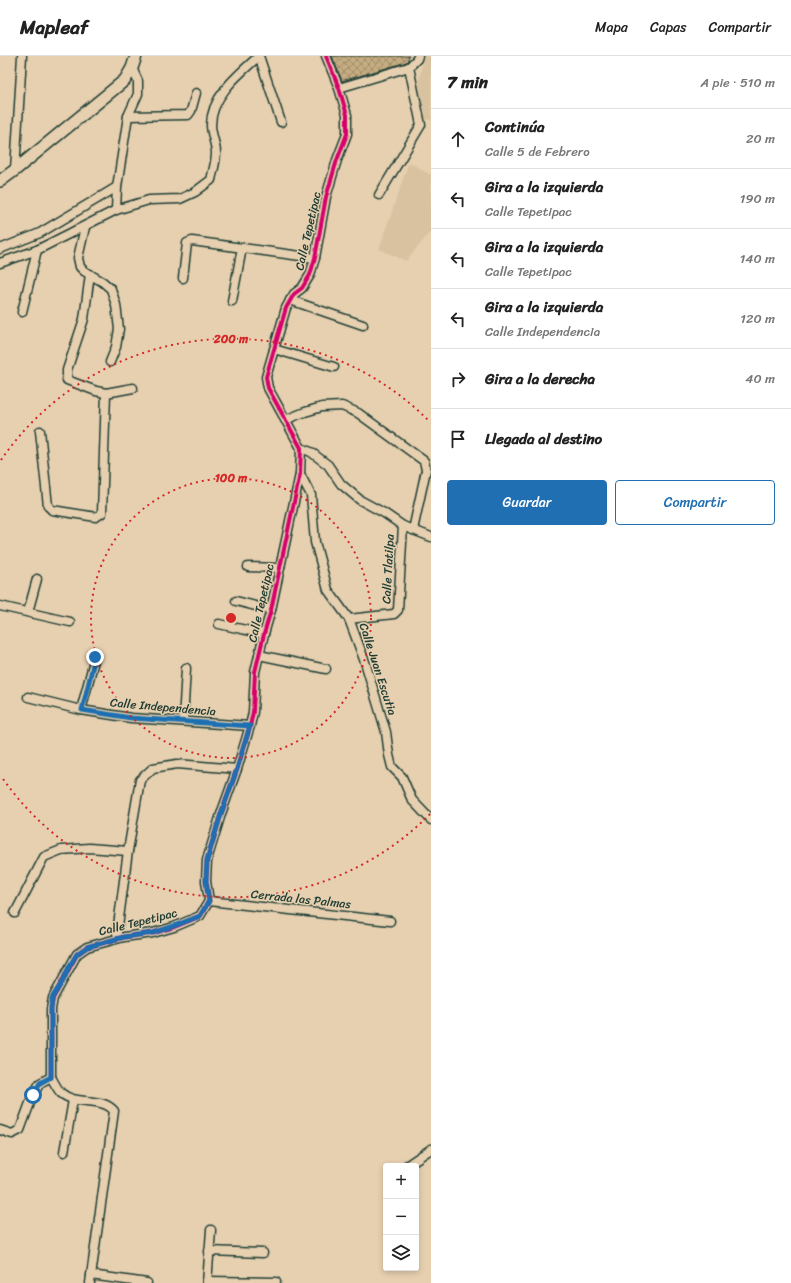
<!DOCTYPE html>
<html lang="es">
<meta charset="utf-8">
<style>
body{margin:0;font-family:Sriracha,sans-serif;background:#f6f6f6;color:#222}
.controls{position:absolute;right:12px;bottom:12px;display:grid;overflow:hidden;border-radius:4px;box-shadow:0 2px 6px #0003}
.controls button{width:36px;height:36px;display:grid;place-items:center;padding:0;border:0;border-bottom:1px solid #e0e0e0;background:#fff;color:#222;font:20px sans-serif}
.stop{position:absolute;width:12px;height:12px;margin:-9px;border:3px solid #1f6fb2;border-radius:50%;background:#fff}
.stop.end{background:#1f6fb2;border-color:#fff;box-shadow:0 1px 4px #0008}
.list{margin:0;padding:0;list-style:none}
h2{display:flex;justify-content:space-between;align-items:center;height:52px;margin:0;padding:0 16px;font-size:17px}
h2 small{font-size:13px;font-weight:400;color:#767676}
.list li{display:grid;grid-template-columns:26px 1fr auto;gap:12px;align-items:center;box-sizing:border-box;height:60px;padding:0 16px;border-top:1px solid #e0e0e0}
.list b{display:block;font-size:15px;white-space:nowrap}
.list p{margin:0;font-size:13px;white-space:nowrap;color:#767676}
.list em{font-size:13px;font-style:normal;color:#767676}
.actions{display:flex;gap:8px;padding:12px 16px}
.actions a{flex:1;padding:9px 0;border:1px solid #1f6fb2;border-radius:4px;text-align:center;font-size:14px;color:#1f6fb2}
.actions .main{background:#1f6fb2;color:#fff}
.icon{flex:none;width:22px;height:22px;fill:none;stroke:currentColor;stroke-width:2;stroke-linecap:round;stroke-linejoin:round}
.map{position:relative;flex:none;width:431px;height:1227px;overflow:hidden}
header{display:flex;align-items:center;gap:24px;box-sizing:border-box;height:56px;padding:0 20px;background:#fff;border-bottom:1px solid #e0e0e0}
header strong{font-size:19px}
nav{display:flex;gap:22px;margin-inline-start:auto;font-size:14px}
main{display:flex}
aside{flex:1;background:#fff}
.map>svg:first-child{display:block}
.built{fill:#d9c2a0}
.building{fill:url(#building-cross-hatch);stroke:#1f3d34}
.lines{fill:none;stroke-linecap:round;stroke-linejoin:round}
.street-casing{stroke:#1f3d34;stroke-width:11}
.secondary-casing{stroke:#1f3d34;stroke-width:14}
.street{stroke:#e7d0b0;stroke-width:8}
.secondary{stroke:#e7d0b0;stroke-width:11}
.cycleway-casing{stroke:#e7d0b0;stroke-width:6}
.cycleway{stroke:#d6006c;stroke-width:4}
.route{stroke:#1f6fb2;stroke-width:5}
.ring{fill:none;stroke:#d62828;stroke-width:2;stroke-dasharray:2 4}
.labels{text-anchor:middle;stroke-width:3;stroke-linejoin:round;paint-order:stroke}
.street-label{font-size:12px;fill:#1f3d34;stroke:#e7d0b0}
.centre{fill:#d62828;stroke:#e7d0b0;stroke-width:2}
.ring-label{font-size:12px;text-anchor:middle;font-weight:bold;fill:#d62828;stroke:#e7d0b0;stroke-width:3;stroke-linejoin:round;paint-order:stroke}
</style>
<header>
<strong>Mapleaf</strong>
<nav><a>Mapa</a><a>Capas</a><a>Compartir</a></nav>
</header>
<main>
<div class="map">
<svg width="431" height="1227" viewBox="0 0 431 1227">
<defs>
<pattern id="building-cross-hatch" width="8" height="8" patternUnits="userSpaceOnUse"><rect width="8" height="8" fill="#c5ac81"/><path d="M0 0l8 8M0 8l8-8" fill="none" stroke="#9f8d6a"/></pattern>
</defs>
<rect width="100%" height="100%" fill="#e7d0b0"/>
<filter id="ink" filterUnits="userSpaceOnUse"><feTurbulence type="fractalNoise" baseFrequency=".025" numOctaves="2"/><feDisplacementMap in="SourceGraphic" scale="8" xChannelSelector="R" yChannelSelector="G"/><feConvolveMatrix kernelMatrix="1 2 1 2 8 2 1 2 1" color-interpolation-filters="sRGB"/></filter>
<g filter="url(#ink)">
<!-- built -->
<g class="built">
<path d="M424 0H431V64L423 63 417 33Z"/>
<path d="M409 106 431 119V175L406 205 379 193Z"/>
</g>
<!-- building -->
<path class="building" d="M332 0H409L407 6 342 25Z"/>
<g class="lines">
<!-- street casing -->
<g class="street-casing">
<g id="street">
<path d="M259 0 281 66"/>
<path d="M339 32 409 11 417 3 418 0"/>
<path d="M128 60 188 59 191 55 196 37"/>
<path d="M15 114 22 0"/>
<path d="M379 139 421 69 409 11"/>
<path d="M116 154 117 131 128 60 138 38V25L132 12"/>
<path d="M85 171 78 202 80 211 84 215 103 226 111 233 116 249 119 273 116 291 110 306"/>
<path d="M0 193 40 177 117 131"/>
<path d="M0 207 37 194 116 154 149 144 180 143 195 136 211 124C213 115 216 106 216 97 216 88 211 78 211 69 211 40 239 18 259 0"/>
<path d="M90 218 84 263 67 314V324L96 335 106 337 133 332"/>
<path d="M183 222 187 187 192 185 315 202"/>
<path d="M290 244 363 269"/>
<path d="M232 245 242 192"/>
<path d="M22 256 37 194"/>
<path d="M274 293 334 311"/>
<path d="M285 364 305 356 322 351 342 350 358 357 424 405 426 414 413 474"/>
<path d="M40 375 48 450 52 454 96 461 102 457 106 337"/>
<path d="M301 392 311 396 328 409 341 428 360 444 384 457 403 470 431 481"/>
<path d="M300 418 311 439 315 486 328 534 349 563 365 606 386 676 389 699 392 711 402 721 412 744 431 764"/>
<path d="M248 511 280 512"/>
<path d="M236 545 271 554"/>
<path d="M0 550 70 566"/>
<path d="M28 556 37 523"/>
<path d="M349 563 394 558 398 554 403 470"/>
<path d="M219 568 264 578"/>
<path d="M259 599 326 613"/>
<path d="M28 641 81 654 131 662 250 670"/>
<path d="M81 654 95 601"/>
<path d="M183 665 186 612"/>
<path d="M209 845 390 865"/>
<path d="M15 857 44 801 61 794 89 792 128 795"/>
<path d="M117 877 128 795 140 724 153 712 177 708 237 713"/>
<path d="M51 1021V953L53 942 77 898 87 891 124 881 153 877 174 871 200 860 209 845 206 825 207 804 221 758 237 713 250 670 253 656 255 616 264 578 271 554 300 418 301 392 268 332 266 321 286 252 294 238 302 232 310 219 315 202 326 141 337 104 347 78V59L339 32 326 0"/>
<path d="M51 1021C54 1026 57 1033 61 1037 76 1050 102 1040 114 1055L90 1227"/>
<path d="M0 1074 12 1078 20 1074 33 1039 40 1027 51 1021"/>
<path d="M64 1096 73 1044"/>
<path d="M406 1110 431 1093"/>
<path d="M209 1195 263 1197"/>
<path d="M91 1219 147 1227"/>
<path d="M207 1225 276 1226"/>
<path d="M207 1227 211 1174"/>
</g>
</g>
<!-- secondary casing -->
<g class="secondary-casing">
<path id="secondary" d="M0 125 15 114 125 24 132 12 136 0"/>
</g>
<!-- street -->
<use href="#street" class="street"/>
<!-- secondary -->
<use href="#secondary" class="secondary"/>
<!-- cycleway casing -->
<g class="cycleway-casing">
<path id="cycleway" d="M51 1021V953L53 942 77 898 87 891 124 881 153 877 174 871 200 860 209 845 206 825 207 804 221 758 237 713 250 670 253 656 255 616 264 578 271 554 300 418 301 392 268 332 266 321 286 252 294 238 302 232 310 219 315 202 326 141 337 104 347 78V59L339 32 326 0"/>
</g>
<!-- cycleway -->
<use href="#cycleway" class="cycleway"/>
</g>
</g>
<g class="lines" filter="url(#ink)">
<!-- route -->
<path class="route" d="M33 1039 40 1027 51 1021V953L52 942 63 925 69 911 77 898 87 891 124 881 153 877 174 870 200 860 209 845 206 825 207 804 221 758 237 713 250 670 131 662 82 654 95 601"/>
</g>
<!-- distance rings -->
<g class="ring">
<circle cx="231" cy="562" r="140"/>
<path d="M430 758A279 279 0 0 1 1 720M1 404A279 279 0 0 1 430 366"/>
</g>
<g class="labels">
<!-- street labels -->
<g class="street-label">
<text transform="translate(308 175) rotate(-77)" y="4">Calle Tepetipac</text>
<text transform="translate(388 513) rotate(-87)" y="4">Calle Tlatilpa</text>
<text transform="translate(261 547) rotate(-77)" y="4">Calle Tepetipac</text>
<text transform="translate(378 613) rotate(72)" y="4">Calle Juan Escutia</text>
<text transform="translate(163 651) rotate(5)" y="4">Calle Independencia</text>
<text transform="translate(301 843) rotate(6)" y="4">Cerrada las Palmas</text>
<text transform="translate(138 866) rotate(-14)" y="4">Calle Tepetipac</text>
</g>
</g>
<circle cx="231" cy="562" r="6" class="centre"/>
<g class="ring-label">
<text x="231" y="287">200 m</text>
<text x="231" y="426">100 m</text>
</g>
</svg>
<div class="controls">
<button>+</button>
<button>−</button>
<button><svg class="icon" aria-label="layers" viewBox="0 0 24 24"><path d="M12 4l9 5-9 5-9-5zM3 14l9 5 9-5"/></svg></button>
</div>
<div class="stop" style="left:33px;top:1039px"></div>
<div class="stop end" style="left:95px;top:601px"></div>
</div>
<aside>
<h2>7 min<small>A pie · 510 m</small></h2>
<ul class="list">
<li><svg class="icon" aria-label="ahead" viewBox="0 0 24 24"><path d="M12 20V5M6 11l6-6 6 6"/></svg><div><b>Continúa</b><p>Calle 5 de Febrero</p></div><em>20 m</em></li>
<li><svg class="icon" aria-label="left" viewBox="0 0 24 24"><path d="M17 20v-9H6M10 6l-5 5 5 5"/></svg><div><b>Gira a la izquierda</b><p>Calle Tepetipac</p></div><em>190 m</em></li>
<li><svg class="icon" aria-label="left" viewBox="0 0 24 24"><path d="M17 20v-9H6M10 6l-5 5 5 5"/></svg><div><b>Gira a la izquierda</b><p>Calle Tepetipac</p></div><em>140 m</em></li>
<li><svg class="icon" aria-label="left" viewBox="0 0 24 24"><path d="M17 20v-9H6M10 6l-5 5 5 5"/></svg><div><b>Gira a la izquierda</b><p>Calle Independencia</p></div><em>120 m</em></li>
<li><svg class="icon" aria-label="right" viewBox="0 0 24 24"><path d="M7 20v-9h11M14 6l5 5-5 5"/></svg><div><b>Gira a la derecha</b></div><em>40 m</em></li>
<li><svg class="icon" aria-label="arrive" viewBox="0 0 24 24"><path d="M6 21V4h12l-3 4 3 4H6"/></svg><div><b>Llegada al destino</b></div></li>
</ul>
<div class="actions"><a class="main">Guardar</a><a>Compartir</a></div>
</aside>
</main>
